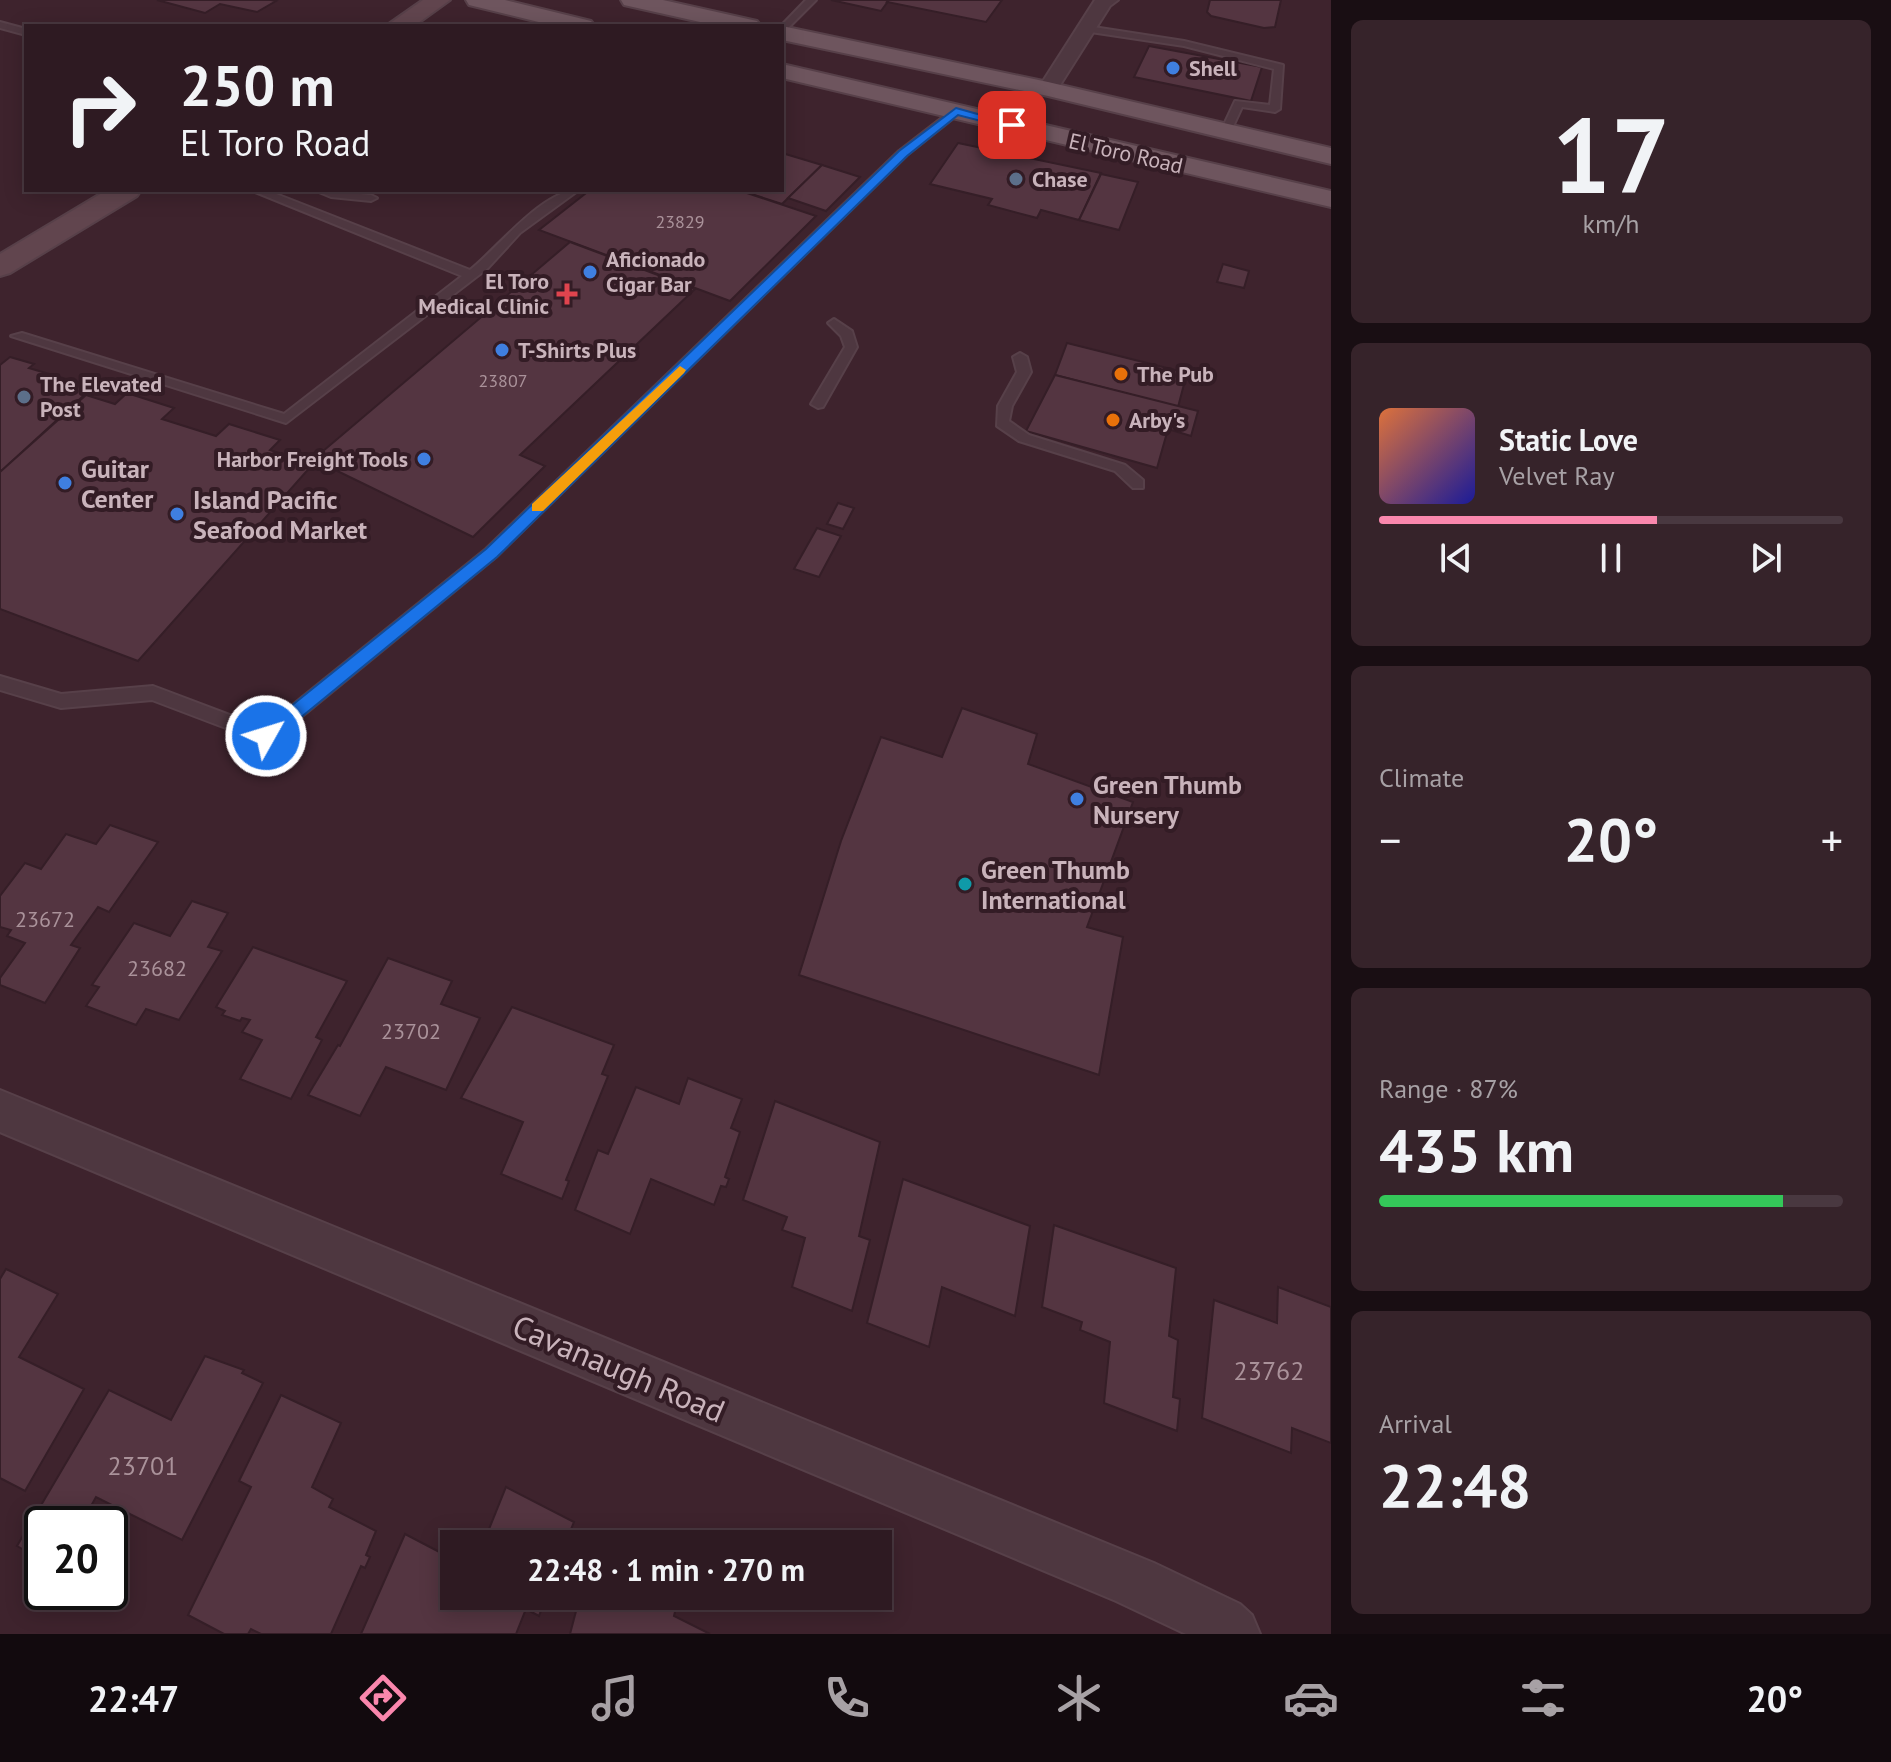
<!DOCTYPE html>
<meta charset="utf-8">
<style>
body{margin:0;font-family:"PT Sans",sans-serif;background:#36232a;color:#f1f3f6;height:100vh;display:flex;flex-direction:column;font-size:30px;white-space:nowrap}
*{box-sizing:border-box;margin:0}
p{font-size:26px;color:#a7a1a5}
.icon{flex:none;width:44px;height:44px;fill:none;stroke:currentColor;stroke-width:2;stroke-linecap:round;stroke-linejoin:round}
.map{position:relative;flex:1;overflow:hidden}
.sheet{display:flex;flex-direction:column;gap:20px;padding:20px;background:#190e13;width:560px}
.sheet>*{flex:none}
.top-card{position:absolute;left:24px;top:24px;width:760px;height:168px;border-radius:0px;box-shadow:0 4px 20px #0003,0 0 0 2px #493840;background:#2e1a22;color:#f1f3f6;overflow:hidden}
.speed{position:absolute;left:24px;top:1506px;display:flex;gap:16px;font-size:40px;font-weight:700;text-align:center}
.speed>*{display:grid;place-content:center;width:104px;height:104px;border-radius:50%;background:#2e1a22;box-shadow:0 4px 20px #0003,0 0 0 2px #493840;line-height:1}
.speed .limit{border:4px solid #111;border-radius:12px;background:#fff;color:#111}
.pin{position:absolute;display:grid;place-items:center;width:68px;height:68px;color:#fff;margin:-34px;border-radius:16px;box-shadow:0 4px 12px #0006}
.me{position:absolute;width:88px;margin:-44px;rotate:51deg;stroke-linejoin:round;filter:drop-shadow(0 0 6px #0008)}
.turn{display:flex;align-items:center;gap:28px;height:168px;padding:0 24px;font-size:36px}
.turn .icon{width:104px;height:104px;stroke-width:2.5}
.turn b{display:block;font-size:56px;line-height:68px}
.big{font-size:60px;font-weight:700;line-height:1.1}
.sheet .tile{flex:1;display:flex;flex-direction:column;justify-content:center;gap:12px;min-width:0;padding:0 28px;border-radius:12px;background:#36232a}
.sheet .dial{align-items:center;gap:0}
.dial b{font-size:104px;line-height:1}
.song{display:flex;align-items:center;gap:24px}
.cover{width:96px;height:96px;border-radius:12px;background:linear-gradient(135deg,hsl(20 70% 55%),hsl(240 70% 35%))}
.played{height:8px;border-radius:4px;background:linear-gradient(90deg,#fa87ad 60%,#493840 60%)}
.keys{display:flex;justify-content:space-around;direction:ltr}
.heat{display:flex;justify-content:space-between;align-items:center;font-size:44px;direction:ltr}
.charge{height:12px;border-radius:6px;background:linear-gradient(90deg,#34c759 87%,#493840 0)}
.trip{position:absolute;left:440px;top:1530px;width:452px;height:80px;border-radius:0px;background:#2e1a22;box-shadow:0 4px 20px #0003,0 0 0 2px #493840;font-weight:700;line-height:80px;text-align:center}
.menu{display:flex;height:128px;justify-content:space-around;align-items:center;background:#120a0e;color:#a7a1a5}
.menu .icon{width:56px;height:56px}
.menu .active{color:#fa87ad}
.menu b{font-size:36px;color:#f1f3f6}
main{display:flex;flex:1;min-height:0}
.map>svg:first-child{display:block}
.building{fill:#543541;stroke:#351e27;stroke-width:2}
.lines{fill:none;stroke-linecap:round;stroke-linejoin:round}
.lane-casing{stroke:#574049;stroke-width:4}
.street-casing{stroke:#574049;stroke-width:4}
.secondary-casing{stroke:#574049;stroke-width:4}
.primary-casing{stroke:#574049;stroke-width:4}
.lane{fill:#4e3740;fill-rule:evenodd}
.street{fill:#4e3740;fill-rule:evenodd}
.secondary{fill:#61454e;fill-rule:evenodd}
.primary{fill:#6e555e;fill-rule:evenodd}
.route{fill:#1a73e8;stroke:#114b97;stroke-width:2}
.slow{fill:#f59e0b}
.shop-dot{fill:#3f7fe0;stroke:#331c25;stroke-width:3}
.service-dot{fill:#5c6f8a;stroke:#331c25;stroke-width:3}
.health-dot{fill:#e0444e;stroke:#331c25;stroke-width:3}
.food-dot{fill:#e8710a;stroke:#331c25;stroke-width:3}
.culture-dot{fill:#0f9aa8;stroke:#331c25;stroke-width:3}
.labels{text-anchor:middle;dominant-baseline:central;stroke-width:8;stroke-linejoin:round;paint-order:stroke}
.far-number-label{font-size:18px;fill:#aa929a}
.far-poi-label{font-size:22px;font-weight:bold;fill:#c9b3bb;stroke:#331c25;text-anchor:start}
.far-street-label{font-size:22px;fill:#c9b3bb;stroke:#331c25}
.number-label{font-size:22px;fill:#aa929a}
.poi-label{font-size:26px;font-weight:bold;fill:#c9b3bb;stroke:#331c25;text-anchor:start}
.near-number-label{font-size:26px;fill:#aa929a}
.near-street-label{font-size:32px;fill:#c9b3bb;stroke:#331c25}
</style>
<main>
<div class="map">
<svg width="1331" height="1634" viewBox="0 0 1331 1634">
<rect width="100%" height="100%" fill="#3e232d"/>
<!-- building -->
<g class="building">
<path d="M157,0H271L276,1L257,12L220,4L205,13Z"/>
<path d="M831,0H889L881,11Z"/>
<path d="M889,0H1002L986,22L887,2Z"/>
<path d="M1210,0H1281L1275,27L1264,28L1211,16L1207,12Z"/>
<path d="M1149,46L1262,67L1251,101L1134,77Z"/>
<path d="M958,143L1101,173L1079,220L1041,210L1037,218L988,205L992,199L930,184Z"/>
<path d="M782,153L822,165L782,204L739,190H782Z"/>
<path d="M822,165L860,177L826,211L788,198Z"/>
<path d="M1101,174L1138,182L1119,230L1079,220Z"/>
<path d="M590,190H738L816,216L730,301L539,230Z"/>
<path d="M570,242L695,289L520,455L545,466L473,537L323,464L326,462L316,457Z"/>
<path d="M1223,264L1249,271L1244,288L1217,282Z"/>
<path d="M1067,343L1187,373L1178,407L1055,375Z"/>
<path d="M10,357L34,364L29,368L93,387L0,472V365Z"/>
<path d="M1055,375L1198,411L1191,436L1168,429L1157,468L1026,431Z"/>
<path d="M127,393L174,408L162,419L216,436L229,424L280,440L270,450L313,464L138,661L0,609V472L86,395L115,404Z"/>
<path d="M838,503L854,508L843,529L827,524Z"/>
<path d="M817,528L841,536L819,577L794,569Z"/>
<path d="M962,708L1037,734L1028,764L1133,802L1087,927L1123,937L1099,1075L799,975L841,841L881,737L942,757Z"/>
<path d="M110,825L158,842L109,912L98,907L71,945L80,948L45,1003L0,985V978L25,943L7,936L11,930L0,927V896L25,863L41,869L66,834L96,844Z"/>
<path d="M192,901L228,913L208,947L222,951L179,1020L146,1009L136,1025L86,1006L99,987L92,985L134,923L170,936Z"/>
<path d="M253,947L347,981L316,1037L322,1040L291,1099L240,1079L262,1040L242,1032L250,1020L242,1018L240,1021L222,1015L225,1011L216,1007Z"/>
<path d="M388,958L452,981L441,1004L480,1018L446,1090L386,1067L360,1116L308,1095L338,1045L340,1046Z"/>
<path d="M512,1007L614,1045L602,1074L608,1076L566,1180L569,1181L562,1199L501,1174L523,1122L461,1098Z"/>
<path d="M688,1078L742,1099L731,1128L740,1132L725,1177L729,1179L726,1187L721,1186L714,1205L651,1179L630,1234L575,1210L598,1150L608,1154L636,1087L679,1104Z"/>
<path d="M775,1101L880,1142L859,1236L870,1240L852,1311L792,1287L805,1238L782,1230L787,1217L743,1200Z"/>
<path d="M903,1179L1030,1226L1015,1316L942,1287L929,1347L867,1323Z"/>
<path d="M1054,1225L1176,1268L1169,1336L1178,1340L1173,1397L1180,1399L1177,1431L1104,1403L1110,1342L1080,1330L1082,1322L1042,1307Z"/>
<path d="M6,1269L58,1294L19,1357L84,1389L25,1491L0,1478V1279Z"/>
<path d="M1278,1287L1331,1307V1443L1292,1428L1291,1453L1202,1418L1214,1300L1277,1323Z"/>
<path d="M205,1356L244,1370L242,1373L263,1383L182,1540L96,1497L81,1524H42V1560L17,1546L109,1390L171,1420Z"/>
<path d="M281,1395L341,1423L312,1487L333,1499L329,1507L376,1531L366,1555L370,1557L365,1568L361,1566L331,1634H261L251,1629L248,1634H224L188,1615L251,1487L239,1481Z"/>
<path d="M506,1487L574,1522L565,1544H483Z"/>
<path d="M405,1534L449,1557L454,1545V1596H546L539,1616L526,1609L516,1634H361Z"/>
<path d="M580,1596H679L674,1616L710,1634H570Z"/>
</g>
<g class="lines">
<!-- lane casing -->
<g class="lane-casing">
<g id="lane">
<path d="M806,0H816L782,34L781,26Z"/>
<path d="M0,22L26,29V35L0,28Z"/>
<path d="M1087,26L1184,41L1283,65L1280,109L1275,112L1242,107L1230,133H1222L1221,131L1235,101L1270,105L1274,69L1184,46L1084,31L1082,29Z"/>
<path d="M952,110L961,112L907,155L496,557L272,741H260L152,700L61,708L0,690V676L61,694L153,686L264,728L486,549L899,151Z"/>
<path d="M250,190H266L470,270C498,248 542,190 579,190L520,233L488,268L286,423L11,336L22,333L284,414L462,276Z"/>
<path d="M314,190L371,195L377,198L371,201L331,197Z"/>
<path d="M834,319L852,331L857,347L823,407L818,408L811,404L845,347L841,336L828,323Z"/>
<path d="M1020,353L1027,357L1031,372L1012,406L1009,421L1029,435L1125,465L1143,480V488H1133L1115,471L1019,441L997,426L998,406L1017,372L1013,357Z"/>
</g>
</g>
<!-- street casing -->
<g class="street-casing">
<g id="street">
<path d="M1095,0H1118L1110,6L1055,93H1041L1038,89Z"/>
<path d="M0,1090L1154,1563L1240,1604L1252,1615L1260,1634H1186L1116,1601L0,1132Z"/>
</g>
</g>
<!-- secondary casing -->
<g class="secondary-casing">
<g id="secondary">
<path d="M423,0H450L414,26H386Z"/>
<path d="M107,190H141L137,196L10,273L0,276V254Z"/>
</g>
</g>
<!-- primary casing -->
<g class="primary-casing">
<g id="primary">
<path d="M466,0H505L591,21L595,26H555L469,5Z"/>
<path d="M621,0H663L757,21L761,26H718L624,5Z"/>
<path d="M782,26L1048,82L1331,148V164L1048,96L782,40Z"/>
<path d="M782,64L1331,191V207L782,78Z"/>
</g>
</g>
<!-- lane -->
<use href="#lane" class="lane"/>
<!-- street -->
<use href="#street" class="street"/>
<!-- secondary -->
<use href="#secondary" class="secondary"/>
<!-- primary -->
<use href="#primary" class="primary"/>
</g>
<!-- route -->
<path class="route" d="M956,108L1017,125L1012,129L958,115L907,156L497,557L272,741H260L258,736L260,731L486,549L899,151Z"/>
<!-- slow -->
<path class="slow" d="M680,366L686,370L684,373L543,511H532V504Z"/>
<!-- markers -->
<g class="shop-dot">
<circle cx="1173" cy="68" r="8"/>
<circle cx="590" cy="272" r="8"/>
<circle cx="502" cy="350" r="8"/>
<circle cx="424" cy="459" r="8"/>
<circle cx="65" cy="483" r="8"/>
<circle cx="177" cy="514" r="8"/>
<circle cx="1077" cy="799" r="8"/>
</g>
<g class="service-dot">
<circle cx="1016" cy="179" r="8"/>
<circle cx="24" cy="397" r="8"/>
</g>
<path class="health-dot" d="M563 282h8v8h8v8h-8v8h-8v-8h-8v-8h8z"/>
<g class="food-dot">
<circle cx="1121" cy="374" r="8"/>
<circle cx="1113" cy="420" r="8"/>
</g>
<circle class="culture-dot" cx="965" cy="884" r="8"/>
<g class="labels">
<!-- far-number labels -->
<g class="far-number-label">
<text x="680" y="221">23829</text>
<text x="503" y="380">23807</text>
</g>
<!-- far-poi labels -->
<g class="far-poi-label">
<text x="1189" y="68">Shell</text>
<text x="1032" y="179">Chase</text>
<text x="606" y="259">Aficionado<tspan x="606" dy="25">Cigar Bar</tspan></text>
<text x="549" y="281" text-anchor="end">El Toro<tspan x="549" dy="25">Medical Clinic</tspan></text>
<text x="518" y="350">T-Shirts Plus</text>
<text x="1137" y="374">The Pub</text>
<text x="40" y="384">The Elevated<tspan x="40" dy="25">Post</tspan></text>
<text x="1129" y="420">Arby's</text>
<text x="408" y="459" text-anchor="end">Harbor Freight Tools</text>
</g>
<!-- far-street labels -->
<g class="far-street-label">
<text transform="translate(1126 153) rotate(13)">El Toro Road</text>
</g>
<!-- number labels -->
<g class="number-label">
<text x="45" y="919">23672</text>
<text x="157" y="968">23682</text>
<text x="411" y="1031">23702</text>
</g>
<!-- poi labels -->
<g class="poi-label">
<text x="81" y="468">Guitar<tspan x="81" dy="30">Center</tspan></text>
<text x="193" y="499">Island Pacific<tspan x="193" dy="30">Seafood Market</tspan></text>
<text x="1093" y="784">Green Thumb<tspan x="1093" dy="30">Nursery</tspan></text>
<text x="981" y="869">Green Thumb<tspan x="981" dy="30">International</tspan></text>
</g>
<!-- near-number labels -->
<g class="near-number-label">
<text x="1269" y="1370">23762</text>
<text x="143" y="1465">23701</text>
</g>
<!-- near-street labels -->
<g class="near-street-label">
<text transform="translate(619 1368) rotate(23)">Cavanaugh Road</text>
</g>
</g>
</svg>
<div class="speed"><div class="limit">20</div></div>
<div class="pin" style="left:1012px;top:125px;background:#d93025"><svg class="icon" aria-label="arrive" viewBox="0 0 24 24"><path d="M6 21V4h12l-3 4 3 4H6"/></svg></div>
<svg class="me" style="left:266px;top:736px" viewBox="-20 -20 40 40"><circle r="17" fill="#1a73e8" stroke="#fff" stroke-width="3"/><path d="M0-11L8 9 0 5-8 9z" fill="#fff"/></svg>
<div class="trip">22:48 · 1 min · 270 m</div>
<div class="top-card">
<div class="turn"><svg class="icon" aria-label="right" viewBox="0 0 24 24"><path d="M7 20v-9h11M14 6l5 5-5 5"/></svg><div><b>250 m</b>El Toro Road</div></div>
</div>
</div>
<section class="sheet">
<div class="tile dial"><b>17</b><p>km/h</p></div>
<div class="tile">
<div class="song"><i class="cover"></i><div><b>Static Love</b><p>Velvet Ray</p></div></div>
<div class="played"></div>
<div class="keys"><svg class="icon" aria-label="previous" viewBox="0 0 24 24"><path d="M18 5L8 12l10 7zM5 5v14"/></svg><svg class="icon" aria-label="pause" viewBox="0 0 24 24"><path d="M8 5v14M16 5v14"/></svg><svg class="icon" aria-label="next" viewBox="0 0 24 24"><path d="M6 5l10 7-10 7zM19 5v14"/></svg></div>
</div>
<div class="tile"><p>Climate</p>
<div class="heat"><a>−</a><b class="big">20°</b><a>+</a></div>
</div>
<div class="tile"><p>Range · 87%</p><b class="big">435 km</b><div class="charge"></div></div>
<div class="tile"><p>Arrival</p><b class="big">22:48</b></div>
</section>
</main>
<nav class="menu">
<b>22:47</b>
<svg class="icon active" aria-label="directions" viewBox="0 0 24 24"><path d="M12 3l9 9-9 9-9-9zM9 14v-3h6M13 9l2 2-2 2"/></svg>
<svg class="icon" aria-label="music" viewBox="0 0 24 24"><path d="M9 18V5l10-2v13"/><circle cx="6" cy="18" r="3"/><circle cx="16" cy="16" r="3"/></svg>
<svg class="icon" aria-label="phone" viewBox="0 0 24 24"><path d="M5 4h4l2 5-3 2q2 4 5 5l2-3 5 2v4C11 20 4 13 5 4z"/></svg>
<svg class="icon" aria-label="climate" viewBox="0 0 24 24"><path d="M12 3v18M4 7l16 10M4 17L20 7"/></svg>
<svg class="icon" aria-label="car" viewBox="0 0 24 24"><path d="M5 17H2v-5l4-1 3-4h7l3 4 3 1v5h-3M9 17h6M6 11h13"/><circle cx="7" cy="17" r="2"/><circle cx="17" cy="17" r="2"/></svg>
<svg class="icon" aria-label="filters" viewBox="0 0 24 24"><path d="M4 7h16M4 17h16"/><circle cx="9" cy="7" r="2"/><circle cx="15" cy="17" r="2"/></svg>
<b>20°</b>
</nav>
